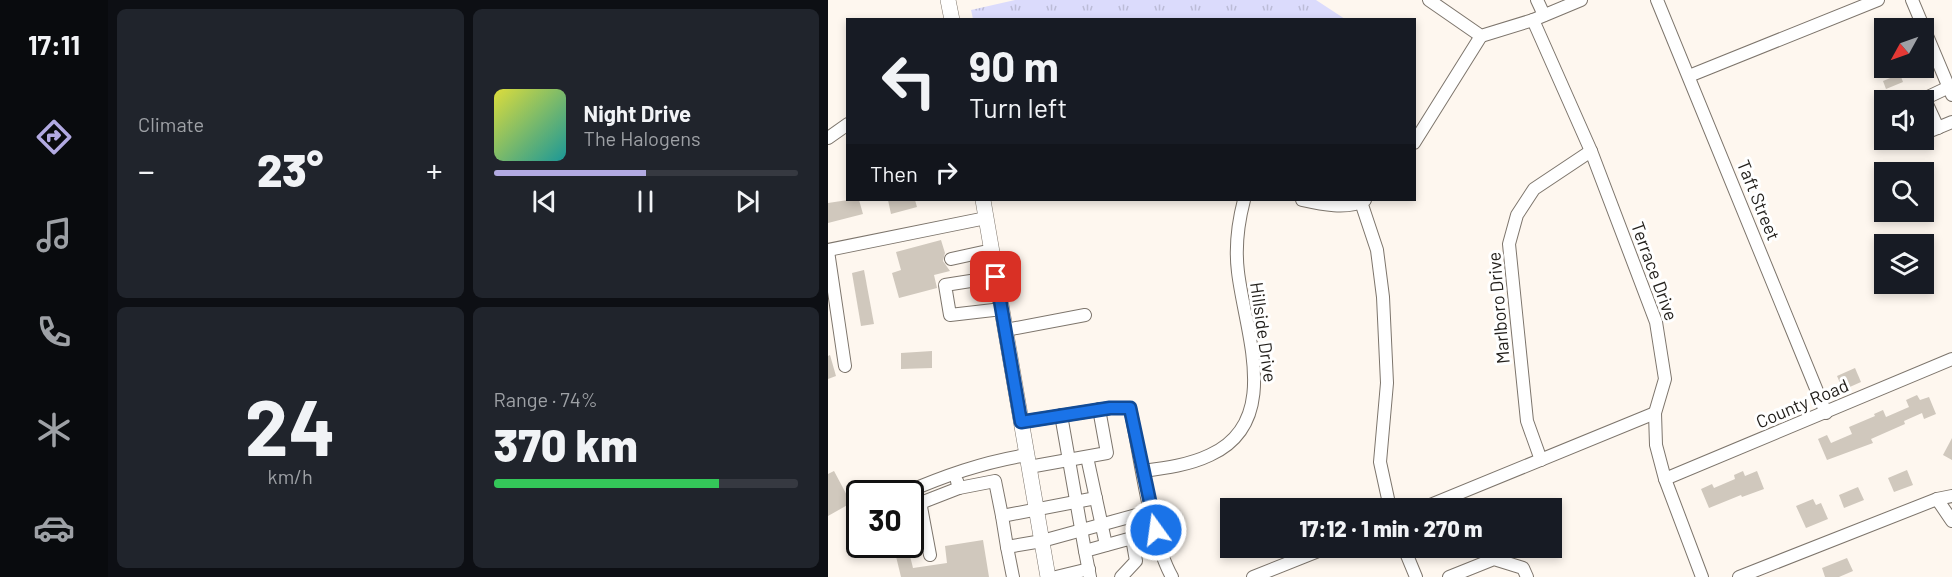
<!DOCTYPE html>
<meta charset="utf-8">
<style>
body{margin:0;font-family:Barlow,sans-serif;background:#20242c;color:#f1f3f6;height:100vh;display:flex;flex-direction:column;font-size:22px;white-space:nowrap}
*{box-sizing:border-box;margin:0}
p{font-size:20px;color:#9ea1a6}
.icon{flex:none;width:33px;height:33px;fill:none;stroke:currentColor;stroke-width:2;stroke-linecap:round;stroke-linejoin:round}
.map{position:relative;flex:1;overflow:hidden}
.panel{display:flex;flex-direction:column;gap:9px;padding:9px;background:#0d0f14;width:720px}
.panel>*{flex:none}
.banner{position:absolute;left:18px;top:18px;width:570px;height:183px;border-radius:0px;box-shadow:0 3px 9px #0003;background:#171b24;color:#f1f3f6;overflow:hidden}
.needle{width:39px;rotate:230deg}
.tools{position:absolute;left:1046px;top:18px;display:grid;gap:12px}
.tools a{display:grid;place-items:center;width:60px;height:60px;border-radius:0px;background:#171b24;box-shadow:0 3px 9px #0003;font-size:30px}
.speed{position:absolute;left:18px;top:480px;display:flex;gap:12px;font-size:30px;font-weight:700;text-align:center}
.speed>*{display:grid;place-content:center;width:78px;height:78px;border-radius:50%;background:#171b24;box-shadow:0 3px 9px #0003;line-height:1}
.speed .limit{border:3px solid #111;border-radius:9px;background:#fff;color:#111}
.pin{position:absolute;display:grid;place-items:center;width:51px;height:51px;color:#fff;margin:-26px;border-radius:12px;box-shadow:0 3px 9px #0006}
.me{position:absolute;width:66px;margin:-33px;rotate:346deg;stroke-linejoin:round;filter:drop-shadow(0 0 4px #0008)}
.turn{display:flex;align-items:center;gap:21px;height:126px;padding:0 24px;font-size:27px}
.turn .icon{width:78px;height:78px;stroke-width:2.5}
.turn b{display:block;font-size:42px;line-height:51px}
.then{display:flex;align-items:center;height:57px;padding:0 24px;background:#0003;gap:12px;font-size:22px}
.big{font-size:45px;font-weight:800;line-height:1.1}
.panel .widget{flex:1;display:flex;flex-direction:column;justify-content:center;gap:9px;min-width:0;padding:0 21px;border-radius:9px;background:#20242c}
.panel .dial{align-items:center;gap:0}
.dial b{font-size:78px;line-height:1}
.song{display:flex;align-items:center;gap:18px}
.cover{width:72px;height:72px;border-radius:9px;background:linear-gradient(135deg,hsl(60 70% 55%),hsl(180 70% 35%))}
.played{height:6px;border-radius:3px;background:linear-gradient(90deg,#b2aae2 50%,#363941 50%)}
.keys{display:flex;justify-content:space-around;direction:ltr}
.heat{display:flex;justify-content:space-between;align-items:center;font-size:33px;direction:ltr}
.charge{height:9px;border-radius:4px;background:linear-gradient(90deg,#34c759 74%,#363941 0)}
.panel .tiles{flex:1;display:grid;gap:9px;grid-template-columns:repeat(2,1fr)}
.trip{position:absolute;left:392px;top:498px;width:342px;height:60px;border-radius:0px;background:#171b24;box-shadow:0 3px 9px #0003;font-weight:800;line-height:60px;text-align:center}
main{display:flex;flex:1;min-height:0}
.tabs{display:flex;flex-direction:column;width:108px;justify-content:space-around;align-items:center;background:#090b0e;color:#9ea1a6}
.tabs .icon{width:42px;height:42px}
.tabs .on{color:#b2aae2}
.tabs b{font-size:27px;color:#f1f3f6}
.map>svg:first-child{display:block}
.grass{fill:url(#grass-tufts)}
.building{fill:#d0c8bd}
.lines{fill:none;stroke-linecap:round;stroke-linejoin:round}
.minor-casing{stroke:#7d756c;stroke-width:14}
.major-casing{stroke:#7d756c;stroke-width:16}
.minor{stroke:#fff;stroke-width:12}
.major{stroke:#fff;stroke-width:15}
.route-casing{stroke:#114b97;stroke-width:15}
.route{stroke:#1a73e8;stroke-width:10}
.labels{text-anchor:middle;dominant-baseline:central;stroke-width:6;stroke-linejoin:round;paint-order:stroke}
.street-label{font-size:18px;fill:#23201c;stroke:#fff}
</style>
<main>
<nav class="tabs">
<b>17:11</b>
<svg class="icon on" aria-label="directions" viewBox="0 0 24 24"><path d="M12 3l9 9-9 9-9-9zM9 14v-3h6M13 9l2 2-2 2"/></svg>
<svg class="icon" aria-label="music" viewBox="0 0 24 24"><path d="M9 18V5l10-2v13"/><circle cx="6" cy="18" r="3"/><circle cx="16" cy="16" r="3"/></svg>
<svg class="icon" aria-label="phone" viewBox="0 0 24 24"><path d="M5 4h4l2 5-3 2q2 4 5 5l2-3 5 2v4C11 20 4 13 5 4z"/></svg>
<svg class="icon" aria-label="climate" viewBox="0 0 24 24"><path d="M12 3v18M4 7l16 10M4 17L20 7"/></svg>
<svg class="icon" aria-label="car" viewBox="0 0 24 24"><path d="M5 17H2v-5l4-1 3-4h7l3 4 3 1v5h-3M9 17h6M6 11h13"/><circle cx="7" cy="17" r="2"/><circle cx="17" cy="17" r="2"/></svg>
</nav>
<section class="panel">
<div class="tiles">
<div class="widget"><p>Climate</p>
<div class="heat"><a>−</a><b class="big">23°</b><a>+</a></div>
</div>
<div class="widget">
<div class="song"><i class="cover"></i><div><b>Night Drive</b><p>The Halogens</p></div></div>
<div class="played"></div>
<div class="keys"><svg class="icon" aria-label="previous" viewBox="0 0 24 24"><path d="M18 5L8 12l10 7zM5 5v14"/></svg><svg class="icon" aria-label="pause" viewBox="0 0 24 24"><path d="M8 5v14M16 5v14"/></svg><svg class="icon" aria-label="next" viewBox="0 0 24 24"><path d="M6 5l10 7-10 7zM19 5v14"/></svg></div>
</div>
<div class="widget dial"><b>24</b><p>km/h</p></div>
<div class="widget"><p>Range · 74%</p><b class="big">370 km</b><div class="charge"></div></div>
</div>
</section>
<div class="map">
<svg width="1124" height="577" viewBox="0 0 1124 577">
<defs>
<pattern id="grass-tufts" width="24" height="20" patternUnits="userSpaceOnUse" patternTransform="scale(1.5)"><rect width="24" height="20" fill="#dbdbfc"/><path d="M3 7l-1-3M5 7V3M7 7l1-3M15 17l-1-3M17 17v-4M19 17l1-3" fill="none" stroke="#bcbcd7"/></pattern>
</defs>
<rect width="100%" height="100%" fill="#fef7ef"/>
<!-- grass -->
<path class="grass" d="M187,0H488L517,19H145L143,10Z"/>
<!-- building -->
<g class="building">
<path d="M1072,74L1075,82L1058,89L1055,81Z"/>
<path d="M20,200H31L35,214L0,223V203Z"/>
<path d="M60,200H87L89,207L63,214Z"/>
<path d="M113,240L117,253L115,261L122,271L106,275L109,288L71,298L64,273L73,270L68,252Z"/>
<path d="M36,270L46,324L33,326L24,273Z"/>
<path d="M104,351V368L73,369V353Z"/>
<path d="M2,355L8,376L0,379V356Z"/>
<path d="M1027,368L1033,382L1015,390L1009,376Z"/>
<path d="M1089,395L1092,400L1101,397L1108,414L1096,419L1094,413L1076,421L1077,424L1043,439L1045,443L999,460L990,439L999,435L1003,443L1024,434L1021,427L1047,416L1046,414L1055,410L1058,417L1081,407L1078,400Z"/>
<path d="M1124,438V460L1115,455Z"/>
<path d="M1079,470L1085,485L1066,492L1060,478Z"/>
<path d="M6,471L23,503L0,516V474Z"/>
<path d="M915,471L917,476L929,471L936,489L914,497L913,495L881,508L873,489L884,484L886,488L907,479L906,475Z"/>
<path d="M1030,487L1036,500L1016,508L1011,495Z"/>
<path d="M985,499L988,505L993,503L1000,519L978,528L968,506Z"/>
<path d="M155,540L161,577H73L65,544H79L85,568L119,563L117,546Z"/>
<path d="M1019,558L1025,571L1011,577H997L994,568Z"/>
</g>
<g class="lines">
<!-- minor casing -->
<g class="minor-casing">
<g id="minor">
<path d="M601,0L653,36L705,20L753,0"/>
<path d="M709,0L716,15"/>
<path d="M829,0L998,413"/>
<path d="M1084,0L1124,95"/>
<path d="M705,20L763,151L828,322L837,379L827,413L828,445L837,479L874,577"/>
<path d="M861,76L1050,0"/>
<path d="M1110,128L1098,102L1100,97L1121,87"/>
<path d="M1095,134L1124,122"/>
<path d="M0,138L20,124"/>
<path d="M586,143L653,36"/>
<path d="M474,200C492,204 520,210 537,200"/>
<path d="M533,202L549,250L555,297L559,383L552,462L562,508"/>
<path d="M0,250L158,218"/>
<path d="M0,251L17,366"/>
<path d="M123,259L164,250"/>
<path d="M168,277L117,285L122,315L174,309"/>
<path d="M178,330L257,315"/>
<path d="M233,415L257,551"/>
<path d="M193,422L282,408H302C312,454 322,538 344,577"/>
<path d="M259,457L278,545"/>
<path d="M713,460L699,421L681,244L689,215L706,189L763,151"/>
<path d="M201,467L279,453L271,409"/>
<path d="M315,471C338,468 361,465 382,455C455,422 417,332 410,272C407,248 410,223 416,200"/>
<path d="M837,479L1124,359"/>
<path d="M129,481L131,488L167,481L174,516"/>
<path d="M74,494C116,476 155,462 199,455"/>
<path d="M268,498L174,516L179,547L214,541L323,511"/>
<path d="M1109,499L1124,521"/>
<path d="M595,508L827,413"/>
<path d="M179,547L185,577"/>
<path d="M576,548L588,577"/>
<path d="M102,555L93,507L95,502L131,488"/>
<path d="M228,577L261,569"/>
<path d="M262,577L257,551L304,538L308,561L293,577"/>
<path d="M425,577L498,548"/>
<path d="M621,577L666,559L695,568L699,577"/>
<path d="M911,577L1109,499L1124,496"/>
</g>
</g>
<!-- major casing -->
<g class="major-casing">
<g id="major">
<path d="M120,0L124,20"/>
<path d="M155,200L220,577"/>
</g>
</g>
<!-- minor -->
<use href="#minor" class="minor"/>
<!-- major -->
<use href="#major" class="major"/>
</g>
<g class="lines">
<!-- route casing -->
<g class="route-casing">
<path id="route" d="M168,277L193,422L282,408H302L328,530"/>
</g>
<!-- route -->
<use href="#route" class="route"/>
</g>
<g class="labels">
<!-- street labels -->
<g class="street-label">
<text transform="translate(931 200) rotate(68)">Taft Street</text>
<text transform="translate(827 271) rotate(70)">Terrace Drive</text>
<text transform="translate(670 308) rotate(-95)">Marlboro Drive</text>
<text transform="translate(436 332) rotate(82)">Hillside Drive</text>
<text transform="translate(974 403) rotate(-23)">County Road</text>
</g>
</g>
</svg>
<div class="tools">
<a><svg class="needle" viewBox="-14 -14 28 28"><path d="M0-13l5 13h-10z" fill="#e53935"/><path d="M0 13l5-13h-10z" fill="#9ea1a6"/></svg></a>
<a><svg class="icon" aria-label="sound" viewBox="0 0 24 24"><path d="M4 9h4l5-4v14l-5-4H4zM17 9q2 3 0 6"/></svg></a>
<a><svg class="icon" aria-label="search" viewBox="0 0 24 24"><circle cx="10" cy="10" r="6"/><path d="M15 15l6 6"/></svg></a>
<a><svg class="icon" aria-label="layers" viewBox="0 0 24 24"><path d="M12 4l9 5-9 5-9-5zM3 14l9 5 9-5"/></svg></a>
</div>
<div class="speed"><div class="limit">30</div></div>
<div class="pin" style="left:168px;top:277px;background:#d93025"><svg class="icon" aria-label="arrive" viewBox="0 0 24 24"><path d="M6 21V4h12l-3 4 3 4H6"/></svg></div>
<svg class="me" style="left:328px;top:530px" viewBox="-20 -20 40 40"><circle r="17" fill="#1a73e8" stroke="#fff" stroke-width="3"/><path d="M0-11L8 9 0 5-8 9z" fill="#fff"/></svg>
<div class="trip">17:12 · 1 min · 270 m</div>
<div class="banner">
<div class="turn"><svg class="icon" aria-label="left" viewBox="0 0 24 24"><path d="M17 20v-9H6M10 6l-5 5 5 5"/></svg><div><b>90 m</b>Turn left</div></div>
<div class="then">Then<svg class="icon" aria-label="right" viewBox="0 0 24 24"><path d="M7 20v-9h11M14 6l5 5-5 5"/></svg></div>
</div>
</div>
</main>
